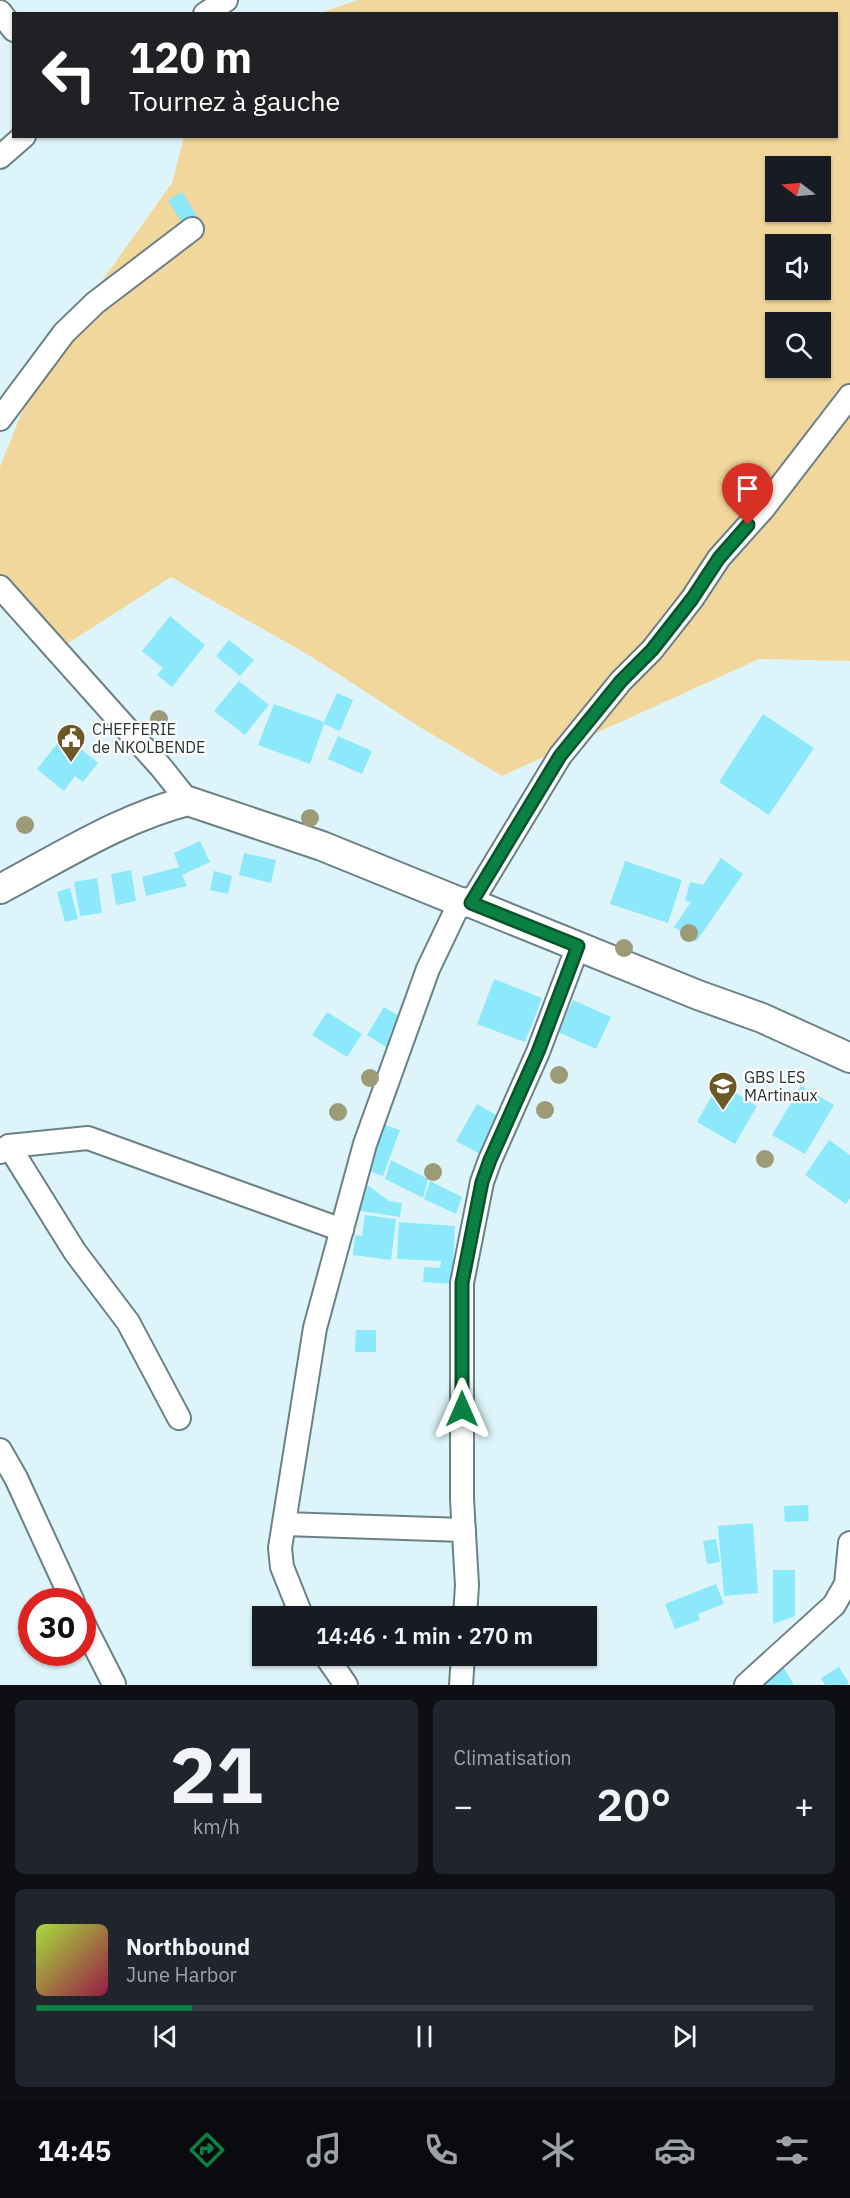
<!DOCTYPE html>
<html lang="fr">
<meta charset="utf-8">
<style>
body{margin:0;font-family:"IBM Plex Sans",sans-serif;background:#20242c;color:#f1f3f6;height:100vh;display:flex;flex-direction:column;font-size:22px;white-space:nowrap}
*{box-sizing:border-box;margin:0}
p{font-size:20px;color:#9ea1a6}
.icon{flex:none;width:33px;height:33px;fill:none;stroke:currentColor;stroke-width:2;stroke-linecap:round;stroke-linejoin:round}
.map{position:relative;height:1685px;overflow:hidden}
.sheet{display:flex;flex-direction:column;gap:15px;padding:15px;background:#0d0f14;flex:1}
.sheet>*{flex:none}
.hud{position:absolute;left:12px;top:12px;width:826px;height:126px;border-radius:0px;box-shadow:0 2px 4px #0004;background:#202124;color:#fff;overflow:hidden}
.needle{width:39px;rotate:286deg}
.tools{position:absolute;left:765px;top:156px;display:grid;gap:12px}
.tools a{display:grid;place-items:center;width:66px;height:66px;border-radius:0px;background:#171b24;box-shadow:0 2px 4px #0004;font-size:30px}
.speed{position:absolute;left:18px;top:1588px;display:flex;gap:12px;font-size:30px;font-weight:700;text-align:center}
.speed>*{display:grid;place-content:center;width:78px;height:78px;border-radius:50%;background:#171b24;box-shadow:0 2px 4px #0004;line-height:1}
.speed .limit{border:9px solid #d22;background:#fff;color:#111}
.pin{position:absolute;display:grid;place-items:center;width:51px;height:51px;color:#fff;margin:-62px -26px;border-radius:50% 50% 50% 0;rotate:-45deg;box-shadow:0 0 6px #0007}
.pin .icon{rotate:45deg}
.me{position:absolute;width:66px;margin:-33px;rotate:0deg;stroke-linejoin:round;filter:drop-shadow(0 0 4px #0008)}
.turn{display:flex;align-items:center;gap:21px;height:126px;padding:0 18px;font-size:27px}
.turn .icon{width:78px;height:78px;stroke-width:2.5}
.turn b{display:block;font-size:42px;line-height:51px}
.big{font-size:45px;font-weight:600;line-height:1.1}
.sheet .tile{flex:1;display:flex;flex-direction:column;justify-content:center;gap:9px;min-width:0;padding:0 21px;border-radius:9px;background:#20242c}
.sheet .dial{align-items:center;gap:0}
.dial b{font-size:78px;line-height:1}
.song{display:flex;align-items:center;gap:18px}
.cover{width:72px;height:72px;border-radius:9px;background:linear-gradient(135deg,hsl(80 70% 55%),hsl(340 70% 35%))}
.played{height:6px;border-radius:3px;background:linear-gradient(90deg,#0b8043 20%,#363941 20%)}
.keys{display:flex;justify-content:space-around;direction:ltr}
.heat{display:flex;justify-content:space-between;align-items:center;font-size:33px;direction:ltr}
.sheet .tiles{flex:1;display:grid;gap:15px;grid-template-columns:1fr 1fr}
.tile:last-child{grid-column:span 2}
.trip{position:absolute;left:252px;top:1606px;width:345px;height:60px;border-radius:0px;background:#171b24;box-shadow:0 2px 4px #0004;font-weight:600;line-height:60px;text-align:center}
.tabs{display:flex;height:96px;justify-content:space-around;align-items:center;background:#090b0e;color:#9ea1a6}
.tabs .icon{width:42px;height:42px}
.tabs .active{color:#0b8043}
.tabs b{font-size:27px;color:#f1f3f6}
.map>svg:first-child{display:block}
.green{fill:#f2d79c;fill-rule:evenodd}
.building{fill:#8ce8fb}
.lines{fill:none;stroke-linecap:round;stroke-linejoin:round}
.minor-casing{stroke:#6b8185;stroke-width:26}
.tertiary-casing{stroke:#6b8185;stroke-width:32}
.minor{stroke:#fff;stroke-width:22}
.tertiary{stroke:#fff;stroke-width:28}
.tree{fill:#9d9a77}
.route-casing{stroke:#07532c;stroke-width:15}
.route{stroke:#0b8043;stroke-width:10}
.labels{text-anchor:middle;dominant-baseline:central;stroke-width:4.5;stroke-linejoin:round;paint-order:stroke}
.poi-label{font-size:16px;fill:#2a3335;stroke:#fdfdfd;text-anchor:start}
</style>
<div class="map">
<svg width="850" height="1685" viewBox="0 0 850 1685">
<rect width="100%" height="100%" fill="#ddf5fa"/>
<!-- green -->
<path class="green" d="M357,0H850V661L759,659L502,776L418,726L312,657L171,577L45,658L0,597V467L22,412L71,324L172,183L184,137L837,136V14L321,13ZM776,166H820V212H776ZM776,244H820V290H776ZM776,322H820V368H776Z"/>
<!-- building -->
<g class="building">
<path d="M182,192L199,219L185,228L168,200Z"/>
<path d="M170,616L205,645L172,687L157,675L163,668L142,651Z"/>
<path d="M229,640L254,660L240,676L216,656Z"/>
<path d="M239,681L269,705L245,735L214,711Z"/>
<path d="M337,693L353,700L340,731L324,724L310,764L258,745L274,704L324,722Z"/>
<path d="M763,714L814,748L769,815L719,782Z"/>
<path d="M64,735L98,763L83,782L75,776L64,791L37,769Z"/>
<path d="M338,736L372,751L362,774L328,759Z"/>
<path d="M200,841L210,862L182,875L187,886L146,896L142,877L179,867L174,853Z"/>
<path d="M244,853L276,860L271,883L239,875Z"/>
<path d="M721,858L743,874L696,942L674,927L691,902L685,901L690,882L703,885Z"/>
<path d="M625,861L682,880L668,923L610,904Z"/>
<path d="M131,870L136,901L116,905L111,874Z"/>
<path d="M214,871L232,876L228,894L210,890Z"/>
<path d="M97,878L102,913L80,916L74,882Z"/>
<path d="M70,888L78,919L65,922L57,892Z"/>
<path d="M494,979L542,998L525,1042L477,1024Z"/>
<path d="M573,1000L611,1017L596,1049L558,1032Z"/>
<path d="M384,1007L406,1020L389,1049L367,1035Z"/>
<path d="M327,1012L362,1034L347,1057L312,1035Z"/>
<path d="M719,1083L757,1106L735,1144L697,1122Z"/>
<path d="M801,1086L834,1105L805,1154L772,1135Z"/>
<path d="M477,1104L501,1118L480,1154L456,1141Z"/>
<path d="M380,1123L400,1130L383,1176L363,1169Z"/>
<path d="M829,1140L850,1155V1198L846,1204L805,1175Z"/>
<path d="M391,1160L428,1179L423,1198L385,1179Z"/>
<path d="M362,1181L389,1201L402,1203L400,1217L354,1210Z"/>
<path d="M430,1181L462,1197L456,1214L424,1199Z"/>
<path d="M365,1215L396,1219L391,1260L353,1255L355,1235L362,1236Z"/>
<path d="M399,1222L455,1226L453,1269H446L454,1270L453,1284L423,1282L424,1267L440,1268L441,1261L397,1259Z"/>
<path d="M356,1330H376V1352H355Z"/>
<path d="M808,1505L809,1521L785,1522L784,1506Z"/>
<path d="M753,1523L758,1593L724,1596L718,1526Z"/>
<path d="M716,1539L720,1562L707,1564L703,1541Z"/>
<path d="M773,1570H795V1616L773,1624Z"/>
<path d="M716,1584L724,1604L698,1614L700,1620L675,1629L665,1604Z"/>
<path d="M782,1665L794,1685H749Z"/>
<path d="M839,1667L849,1683L846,1685H825L821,1678Z"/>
</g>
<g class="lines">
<!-- minor casing -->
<g class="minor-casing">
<g id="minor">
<path d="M0,12L14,30"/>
<path d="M205,14L226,0"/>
<path d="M0,157L24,136"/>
<path d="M0,419L64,333L95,303L192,229"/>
<path d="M0,587L160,766L188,801"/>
<path d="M471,903L560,756L621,681L652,650L692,599L719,558L763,509L850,396"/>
<path d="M9,1146L75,1252L128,1322L179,1418"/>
<path d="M0,1152L9,1146L88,1138L342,1230"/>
<path d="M0,1450L16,1478L73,1602"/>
<path d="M284,1524L464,1530"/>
<path d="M302,1617L282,1567L280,1548L315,1328L365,1144L428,969L460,902"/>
<path d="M465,1617L467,1585L462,1499V1283L482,1182L490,1160L538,1052L578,946"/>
<path d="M82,1621L114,1684"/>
<path d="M326,1656L346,1685"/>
<path d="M461,1685L463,1656"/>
<path d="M746,1685L834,1605L846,1584L850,1543"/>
</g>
</g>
<!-- tertiary casing -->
<g class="tertiary-casing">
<path id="tertiary" d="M0,889C61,857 121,818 188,801L322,846L460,902L471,903L698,995L762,1018L850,1058"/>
</g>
<!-- minor -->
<use href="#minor" class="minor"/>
<!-- tertiary -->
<use href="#tertiary" class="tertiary"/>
</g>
<!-- trees -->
<g class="tree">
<circle cx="159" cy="719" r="9"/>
<circle cx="310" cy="818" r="9"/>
<circle cx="25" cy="825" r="9"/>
<circle cx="689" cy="933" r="9"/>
<circle cx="624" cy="948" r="9"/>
<circle cx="559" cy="1075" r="9"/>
<circle cx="370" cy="1078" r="9"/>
<circle cx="545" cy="1110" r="9"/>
<circle cx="338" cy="1112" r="9"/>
<circle cx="765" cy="1159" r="9"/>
<circle cx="433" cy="1172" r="9"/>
</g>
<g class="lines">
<!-- route casing -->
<g class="route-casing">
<path id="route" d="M462,1409V1283L482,1182L490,1160L538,1052L578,946L471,903L560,756L621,681L652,650L692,599L719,558L748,525"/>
</g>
<!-- route -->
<use href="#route" class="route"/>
</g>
<!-- icons -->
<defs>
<g id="civic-pin" transform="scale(1.5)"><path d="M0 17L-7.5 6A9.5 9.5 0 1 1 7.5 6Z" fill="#6d5827" stroke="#fdfdfd"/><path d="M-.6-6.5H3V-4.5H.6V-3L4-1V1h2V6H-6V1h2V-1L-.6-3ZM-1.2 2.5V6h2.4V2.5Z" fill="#fff"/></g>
<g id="school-pin" transform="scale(1.5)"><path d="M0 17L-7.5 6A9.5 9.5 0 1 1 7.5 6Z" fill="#6d5827" stroke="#fdfdfd"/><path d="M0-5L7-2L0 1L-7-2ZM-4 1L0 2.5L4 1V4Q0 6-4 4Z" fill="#fff"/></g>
</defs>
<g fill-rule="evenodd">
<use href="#civic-pin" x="71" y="738"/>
<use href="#school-pin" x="723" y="1086"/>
</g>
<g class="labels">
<!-- poi labels -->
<g class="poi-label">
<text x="92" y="729">CHEFFERIE<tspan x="92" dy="18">de NKOLBENDE</tspan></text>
<text x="744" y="1077">GBS LES<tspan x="744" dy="18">MArtinaux</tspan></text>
</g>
</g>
</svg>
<div class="tools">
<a><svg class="needle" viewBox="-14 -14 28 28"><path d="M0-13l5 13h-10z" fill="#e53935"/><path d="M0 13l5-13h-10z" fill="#9ea1a6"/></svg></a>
<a><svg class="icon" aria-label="sound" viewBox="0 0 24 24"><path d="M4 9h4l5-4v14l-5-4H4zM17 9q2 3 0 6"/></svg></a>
<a><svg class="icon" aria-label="search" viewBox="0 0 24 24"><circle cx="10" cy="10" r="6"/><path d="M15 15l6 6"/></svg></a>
</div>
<div class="speed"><div class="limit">30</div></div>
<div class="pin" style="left:748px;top:525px;background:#d93025"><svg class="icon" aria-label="arrive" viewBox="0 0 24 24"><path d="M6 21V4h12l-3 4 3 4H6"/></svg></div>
<svg class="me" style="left:462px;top:1409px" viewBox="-20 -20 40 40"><path d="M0-17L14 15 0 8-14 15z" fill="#0b8043" stroke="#fff" stroke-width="4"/></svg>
<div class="trip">14:46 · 1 min · 270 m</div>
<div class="hud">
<div class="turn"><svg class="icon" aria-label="left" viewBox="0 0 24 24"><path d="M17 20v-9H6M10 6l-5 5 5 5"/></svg><div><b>120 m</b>Tournez à gauche</div></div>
</div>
</div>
<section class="sheet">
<div class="tiles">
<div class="tile dial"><b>21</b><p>km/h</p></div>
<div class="tile"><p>Climatisation</p>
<div class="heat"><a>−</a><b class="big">20°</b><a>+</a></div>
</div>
<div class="tile">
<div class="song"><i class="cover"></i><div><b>Northbound</b><p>June Harbor</p></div></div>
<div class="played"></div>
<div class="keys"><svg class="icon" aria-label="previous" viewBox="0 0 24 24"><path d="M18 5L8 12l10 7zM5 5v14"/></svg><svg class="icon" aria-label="pause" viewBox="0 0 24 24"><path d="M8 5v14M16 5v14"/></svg><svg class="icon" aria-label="next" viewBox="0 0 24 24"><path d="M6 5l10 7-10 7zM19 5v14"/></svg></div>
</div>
</div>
</section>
<nav class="tabs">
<b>14:45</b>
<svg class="icon active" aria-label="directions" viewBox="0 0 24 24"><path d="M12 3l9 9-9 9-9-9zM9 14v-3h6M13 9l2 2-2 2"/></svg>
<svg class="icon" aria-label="music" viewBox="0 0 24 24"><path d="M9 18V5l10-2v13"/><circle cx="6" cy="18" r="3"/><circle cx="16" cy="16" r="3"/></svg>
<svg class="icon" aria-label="phone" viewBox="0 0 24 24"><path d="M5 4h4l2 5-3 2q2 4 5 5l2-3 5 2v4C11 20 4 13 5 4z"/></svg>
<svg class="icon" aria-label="climate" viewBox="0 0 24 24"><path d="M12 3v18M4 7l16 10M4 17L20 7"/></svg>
<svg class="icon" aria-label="car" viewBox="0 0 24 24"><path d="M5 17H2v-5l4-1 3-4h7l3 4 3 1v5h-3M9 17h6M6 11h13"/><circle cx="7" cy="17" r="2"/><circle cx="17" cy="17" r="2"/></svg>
<svg class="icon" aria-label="filters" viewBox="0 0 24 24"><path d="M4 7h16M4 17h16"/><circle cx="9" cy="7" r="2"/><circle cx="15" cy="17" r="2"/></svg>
</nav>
